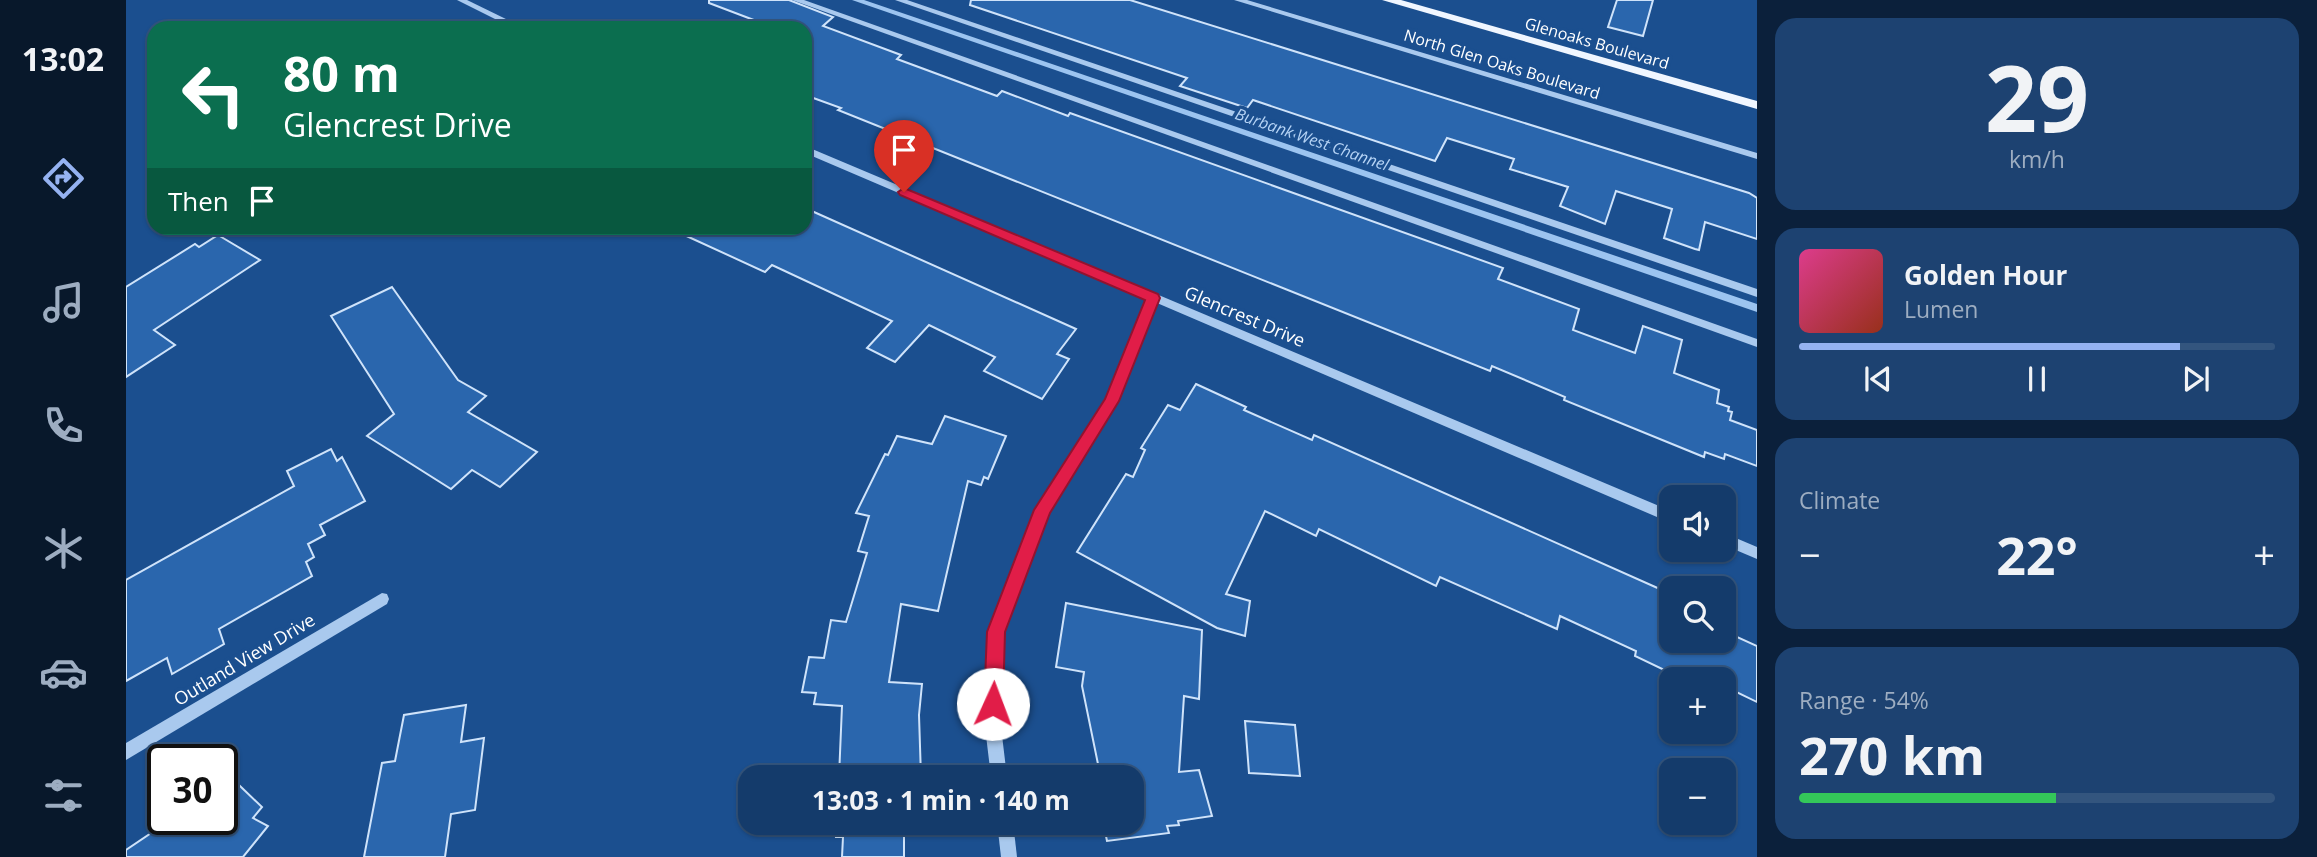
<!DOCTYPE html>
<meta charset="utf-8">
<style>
body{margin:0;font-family:"Open Sans",sans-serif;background:#1d4271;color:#f1f3f6;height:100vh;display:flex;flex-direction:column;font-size:26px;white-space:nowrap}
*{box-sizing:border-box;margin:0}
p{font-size:23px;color:#9dadc1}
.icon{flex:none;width:38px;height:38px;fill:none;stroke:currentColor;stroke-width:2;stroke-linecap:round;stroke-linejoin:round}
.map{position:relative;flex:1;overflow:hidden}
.drawer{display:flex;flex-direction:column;gap:18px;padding:18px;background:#0b203b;width:560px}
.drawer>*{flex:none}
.hud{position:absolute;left:21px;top:21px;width:665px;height:214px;border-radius:21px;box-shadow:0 2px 5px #0004,0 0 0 2px #33557e;background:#0b6e4f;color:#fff;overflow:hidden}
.fabs{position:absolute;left:1533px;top:485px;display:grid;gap:14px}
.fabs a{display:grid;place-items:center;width:77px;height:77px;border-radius:14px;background:#143b6b;box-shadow:0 2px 5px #0004,0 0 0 2px #33557e;font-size:35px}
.speed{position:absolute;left:21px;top:744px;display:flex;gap:14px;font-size:35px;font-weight:700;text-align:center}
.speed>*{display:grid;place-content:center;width:91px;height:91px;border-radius:50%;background:#143b6b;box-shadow:0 2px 5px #0004,0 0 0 2px #33557e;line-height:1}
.speed .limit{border:4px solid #111;border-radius:10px;background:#fff;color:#111}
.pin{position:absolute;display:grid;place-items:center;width:60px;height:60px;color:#fff;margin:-72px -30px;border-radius:50% 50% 50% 0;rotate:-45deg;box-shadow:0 0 7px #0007}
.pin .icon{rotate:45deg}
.me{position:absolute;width:77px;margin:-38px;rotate:2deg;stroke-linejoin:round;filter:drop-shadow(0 0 5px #0008)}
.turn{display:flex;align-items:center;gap:24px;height:147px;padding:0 21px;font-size:32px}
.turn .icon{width:91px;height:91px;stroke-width:2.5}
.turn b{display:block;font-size:49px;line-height:60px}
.then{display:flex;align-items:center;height:66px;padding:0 21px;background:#0003;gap:14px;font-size:26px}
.big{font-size:52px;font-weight:700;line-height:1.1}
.drawer .widget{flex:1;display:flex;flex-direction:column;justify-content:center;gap:10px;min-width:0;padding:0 24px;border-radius:21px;background:#1d4271}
.drawer .dial{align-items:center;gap:0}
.dial b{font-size:91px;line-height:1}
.song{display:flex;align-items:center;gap:21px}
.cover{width:84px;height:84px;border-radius:10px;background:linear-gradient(135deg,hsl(330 70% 55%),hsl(10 70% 35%))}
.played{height:7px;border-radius:4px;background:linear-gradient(90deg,#95b2f1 80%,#33557e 80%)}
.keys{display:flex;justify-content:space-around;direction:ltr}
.heat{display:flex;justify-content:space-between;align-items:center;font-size:38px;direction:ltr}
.charge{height:10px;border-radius:5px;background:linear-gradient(90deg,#34c759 54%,#33557e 0)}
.trip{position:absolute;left:612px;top:765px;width:406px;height:70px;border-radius:21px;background:#143b6b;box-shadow:0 2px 5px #0004,0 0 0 2px #33557e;font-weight:700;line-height:70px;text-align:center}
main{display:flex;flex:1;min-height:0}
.dock{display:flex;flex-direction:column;width:126px;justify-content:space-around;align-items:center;background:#08182b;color:#9dadc1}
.dock .icon{width:49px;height:49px}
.dock .selected{color:#95b2f1}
.dock b{font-size:32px;color:#f1f3f6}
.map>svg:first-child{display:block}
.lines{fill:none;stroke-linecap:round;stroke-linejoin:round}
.stream{fill:#9cc4f0;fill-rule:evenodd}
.building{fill:#2a66ad;stroke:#cfe3fa;stroke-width:2}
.minor{fill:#a9c9ee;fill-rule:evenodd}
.major{fill:#f0f6ff;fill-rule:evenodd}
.route{fill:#e11d48;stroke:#92132f;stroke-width:2}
.labels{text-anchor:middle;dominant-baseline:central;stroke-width:7;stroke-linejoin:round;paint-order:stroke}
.far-street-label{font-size:16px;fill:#fff;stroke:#1b4f8f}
.far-water-label{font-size:16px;font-style:italic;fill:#b5d3f5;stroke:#1b4f8f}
.street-label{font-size:18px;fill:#fff;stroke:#1b4f8f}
</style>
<main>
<nav class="dock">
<b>13:02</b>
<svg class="icon selected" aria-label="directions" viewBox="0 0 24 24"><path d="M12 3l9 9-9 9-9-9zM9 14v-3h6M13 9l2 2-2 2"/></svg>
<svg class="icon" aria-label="music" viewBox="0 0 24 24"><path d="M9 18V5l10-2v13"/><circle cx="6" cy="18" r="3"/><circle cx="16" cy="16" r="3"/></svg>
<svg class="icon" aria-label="phone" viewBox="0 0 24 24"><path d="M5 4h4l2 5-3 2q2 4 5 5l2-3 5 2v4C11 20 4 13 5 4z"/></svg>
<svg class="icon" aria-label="climate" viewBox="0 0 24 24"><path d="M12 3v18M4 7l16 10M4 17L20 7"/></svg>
<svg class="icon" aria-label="car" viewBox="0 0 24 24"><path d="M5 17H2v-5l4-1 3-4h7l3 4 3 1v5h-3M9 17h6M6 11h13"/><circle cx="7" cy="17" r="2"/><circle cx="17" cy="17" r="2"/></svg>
<svg class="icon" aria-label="filters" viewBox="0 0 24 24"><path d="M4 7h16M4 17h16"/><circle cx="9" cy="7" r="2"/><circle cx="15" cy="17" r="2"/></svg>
</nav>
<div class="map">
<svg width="1631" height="857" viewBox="0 0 1631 857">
<rect width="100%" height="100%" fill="#1b4f8f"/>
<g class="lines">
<!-- stream -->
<path class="stream" d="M726,0H738L1631,304V312Z"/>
</g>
<!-- building -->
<g class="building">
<path d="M583,0H663L707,17L697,26L775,55L771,59L871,96L876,91L942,116L944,113L1377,268L1372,279L1453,309L1447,330L1509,353L1517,326L1556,340L1548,373L1593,390L1591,403L1603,407L1602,411L1606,412L1604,420L1631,430V466L1599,454L1598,459L1579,452L1578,457L1438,400L1439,397L1366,366L1364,371L712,110L715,108L679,95V28H649L583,3Z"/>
<path d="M845,0H1004L1623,193L1631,198V239L1579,222L1573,250L1569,249L1538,238L1546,209L1490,191L1479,224L1434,206L1442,187L1384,169L1388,159L1321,138L1309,161L1127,100L1121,108L1054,86L1061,78L844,5Z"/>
<path d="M1491,0H1527L1517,36L1482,27Z"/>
<path d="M679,208L950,329L931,354L943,359L916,399L858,371L869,357L803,325L769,362L741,348L766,321L646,265L639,272L543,228H679Z"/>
<path d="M92,235L134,260L28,330L49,345L0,377V287L69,244L73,247Z"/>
<path d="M266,287L332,380L360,396L342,412L411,452L374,487L346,470L325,489L241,436L268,414L205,316Z"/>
<path d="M1070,384L1120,407L1118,410L1186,440L1188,435L1545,594V640H1598V631L1631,646V702L1598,686V679H1557L1509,656L1510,651L1434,616L1431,629L1314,577L1310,586L1193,529L1190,536L1139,511L1100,594L1124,601L1119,636L1091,628L951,552L1000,474L1007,477L1019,450L1015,448L1042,405L1054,410Z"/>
<path d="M819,416L880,436L862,479L858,477L855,485L842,481L812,611L775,604L763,682L796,684L793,715L795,777H713L716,706L688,704L690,693L676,692L683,657L698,658L705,620L720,622L741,553L732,551L743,516L730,513L759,454L762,455L771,436L806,444Z"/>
<path d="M205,449L211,461L216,457L239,501L194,525L199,535L182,544L188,557L180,562L186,576L93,629L98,644L46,674L41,658L0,681V580L168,486L161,471Z"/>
<path d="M940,603L1076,630L1073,699L1058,696L1053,772L1073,770L1086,816L1052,821L1053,825L1041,826L1043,833L981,841L977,822H1006V777H967L965,765L972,764L956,686L958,672L930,667Z"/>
<path d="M340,705L335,742L358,738L349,810L325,814L319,857H238L256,763L269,761L278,715Z"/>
<path d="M1119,721L1169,725L1174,776L1123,773Z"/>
<path d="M114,786L136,807L127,818L142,826L117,857H0V850L46,819H96V802L99,803Z"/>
<path d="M711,822H778V857H716L717,837H710Z"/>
</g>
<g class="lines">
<!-- minor -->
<g class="minor">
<path d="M331,0H341L398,28H387Z"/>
<path d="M666,0H678L1631,339V347Z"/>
<path d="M769,0H781L1631,289V297Z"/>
<path d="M1108,0H1121L1631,153V159Z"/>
<path d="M679,146L1545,511V523L1031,303L991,401L922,512L877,632L875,727L881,777H865L859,727L863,632L909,510L980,399L1021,299L679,153Z"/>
<path d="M1598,533L1631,547V559L1598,545Z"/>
<path d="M256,593L261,594L263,599L261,604L0,760V743Z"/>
<path d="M871,822H887L891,857H875Z"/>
</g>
<!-- major -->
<path class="major" d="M1256,0H1275L1631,101V109Z"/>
</g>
<!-- route -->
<path class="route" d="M778,188L1032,294L1034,298L993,401L924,513L879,632L877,704L874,710L867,713L861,710L858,704L861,632L908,510L979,399L1019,300L774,195L772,192Z"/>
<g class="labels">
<!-- far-street labels -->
<g class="far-street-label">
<text transform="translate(1471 43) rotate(16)">Glenoaks Boulevard</text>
<text transform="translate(1376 64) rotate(17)">North Glen Oaks Boulevard</text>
</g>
<!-- far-water labels -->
<g class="far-water-label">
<text transform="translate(1186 139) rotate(19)">Burbank West Channel</text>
</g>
<!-- street labels -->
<g class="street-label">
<text transform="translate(1119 316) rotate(23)">Glencrest Drive</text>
<text transform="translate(118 659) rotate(-31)">Outland View Drive</text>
</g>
</g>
</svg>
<div class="fabs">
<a><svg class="icon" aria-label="sound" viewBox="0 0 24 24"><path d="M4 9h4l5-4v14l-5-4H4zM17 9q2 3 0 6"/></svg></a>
<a><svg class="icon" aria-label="search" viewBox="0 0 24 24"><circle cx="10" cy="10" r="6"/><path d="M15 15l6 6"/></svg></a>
<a>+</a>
<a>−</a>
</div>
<div class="speed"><div class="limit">30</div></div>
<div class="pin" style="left:778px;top:192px;background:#d93025"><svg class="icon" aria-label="arrive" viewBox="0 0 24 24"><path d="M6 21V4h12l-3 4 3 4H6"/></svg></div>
<svg class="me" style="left:867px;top:704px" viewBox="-20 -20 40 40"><circle r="19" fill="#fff"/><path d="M0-13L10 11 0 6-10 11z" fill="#e11d48"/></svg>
<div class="trip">13:03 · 1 min · 140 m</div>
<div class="hud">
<div class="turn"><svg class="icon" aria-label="left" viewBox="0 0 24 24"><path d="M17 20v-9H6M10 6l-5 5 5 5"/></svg><div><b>80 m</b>Glencrest Drive</div></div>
<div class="then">Then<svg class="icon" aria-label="arrive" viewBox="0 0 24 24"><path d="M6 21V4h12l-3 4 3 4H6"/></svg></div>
</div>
</div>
<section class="drawer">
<div class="widget dial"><b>29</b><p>km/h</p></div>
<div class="widget">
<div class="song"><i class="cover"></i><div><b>Golden Hour</b><p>Lumen</p></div></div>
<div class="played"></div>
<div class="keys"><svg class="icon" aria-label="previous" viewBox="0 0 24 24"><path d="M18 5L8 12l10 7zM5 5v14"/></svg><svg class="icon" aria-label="pause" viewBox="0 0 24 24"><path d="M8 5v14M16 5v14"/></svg><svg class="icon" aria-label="next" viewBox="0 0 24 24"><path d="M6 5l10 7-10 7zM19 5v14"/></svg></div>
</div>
<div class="widget"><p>Climate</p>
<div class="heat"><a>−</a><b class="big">22°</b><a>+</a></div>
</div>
<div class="widget"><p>Range · 54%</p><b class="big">270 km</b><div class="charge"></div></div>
</section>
</main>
